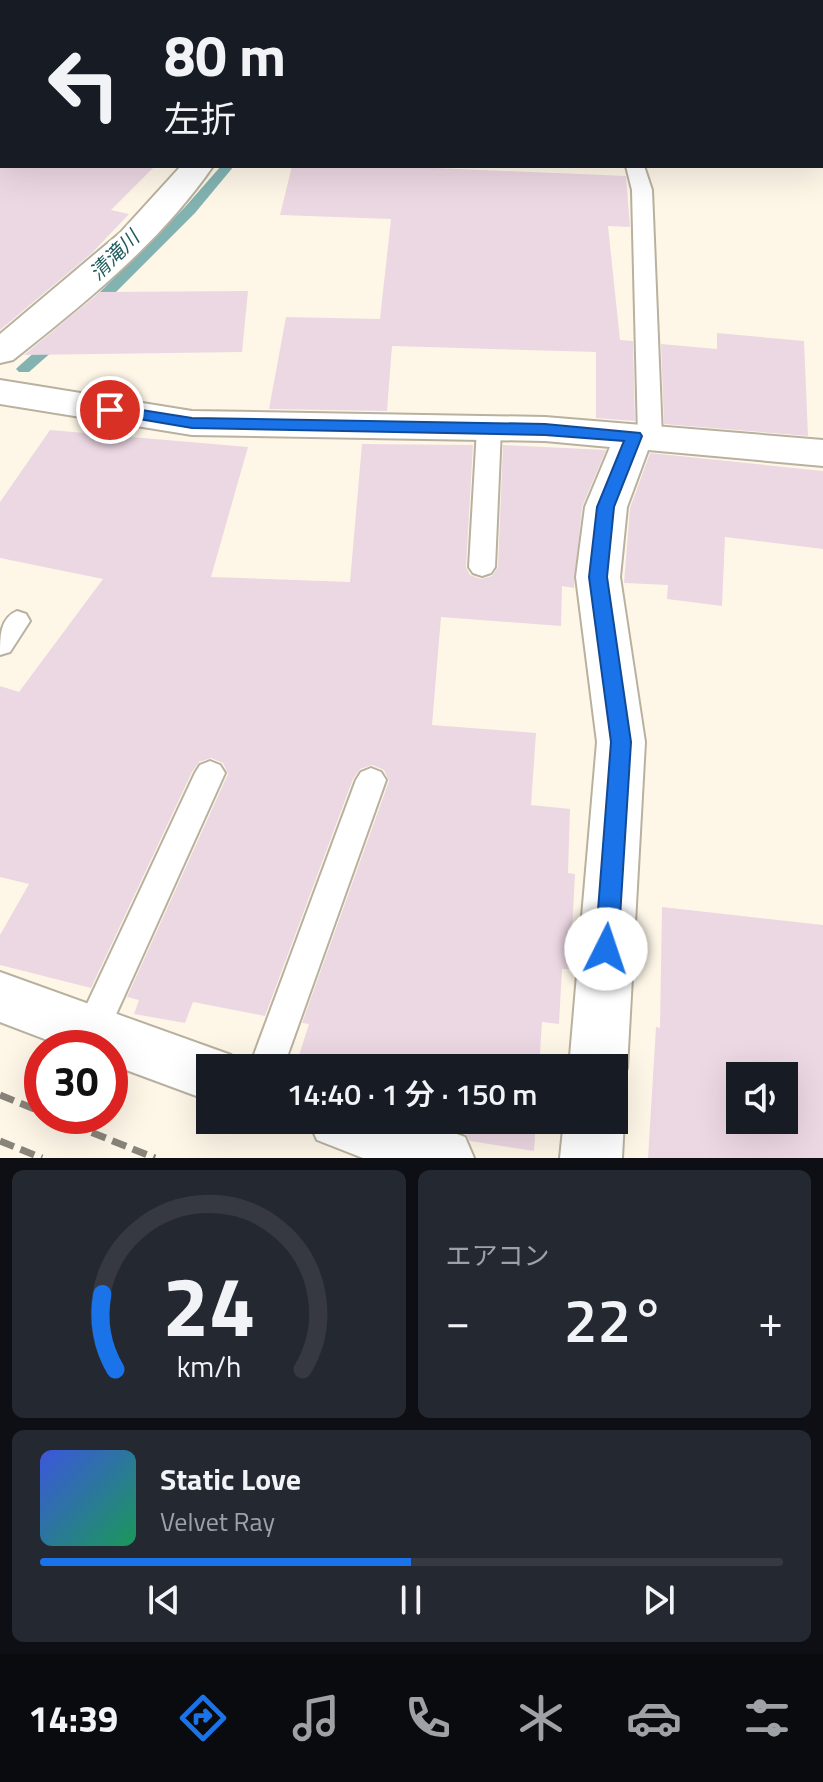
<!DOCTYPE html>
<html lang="ja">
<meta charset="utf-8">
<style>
body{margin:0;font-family:"Titillium Web","Noto Sans JP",sans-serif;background:#242831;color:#f1f3f6;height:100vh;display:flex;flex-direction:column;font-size:30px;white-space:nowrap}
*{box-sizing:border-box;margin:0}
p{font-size:26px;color:#9ea1a6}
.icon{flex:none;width:44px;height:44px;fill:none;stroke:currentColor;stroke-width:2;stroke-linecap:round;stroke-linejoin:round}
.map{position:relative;height:1158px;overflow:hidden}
.drawer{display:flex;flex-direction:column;gap:12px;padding:12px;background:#0d0f14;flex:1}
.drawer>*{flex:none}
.top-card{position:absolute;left:0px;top:0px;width:824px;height:168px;box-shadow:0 8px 32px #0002;background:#171b24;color:#f1f3f6;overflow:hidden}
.buttons{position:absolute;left:726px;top:1062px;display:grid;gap:16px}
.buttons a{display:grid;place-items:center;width:72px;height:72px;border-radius:0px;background:#171b24;box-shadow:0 8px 32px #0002;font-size:40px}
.speed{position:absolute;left:24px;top:1030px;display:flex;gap:16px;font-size:40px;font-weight:700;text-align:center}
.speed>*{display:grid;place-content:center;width:104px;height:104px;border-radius:50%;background:#171b24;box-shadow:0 8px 32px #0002;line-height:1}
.speed .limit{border:12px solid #d22;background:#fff;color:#111}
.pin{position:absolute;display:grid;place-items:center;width:68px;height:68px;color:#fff;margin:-34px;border:4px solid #fff;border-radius:50%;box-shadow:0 2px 8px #0007}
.me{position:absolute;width:88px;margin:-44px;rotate:4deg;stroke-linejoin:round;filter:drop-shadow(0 0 6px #0008)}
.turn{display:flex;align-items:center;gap:28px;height:168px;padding:0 32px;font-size:36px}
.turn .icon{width:104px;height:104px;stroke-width:2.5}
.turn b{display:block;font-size:56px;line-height:68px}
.big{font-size:60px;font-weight:600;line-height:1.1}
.drawer .card{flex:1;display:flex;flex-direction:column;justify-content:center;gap:12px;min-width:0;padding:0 28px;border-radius:12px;background:#242831}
.drawer .dial{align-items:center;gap:0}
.dial svg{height:208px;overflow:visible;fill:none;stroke:#363941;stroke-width:7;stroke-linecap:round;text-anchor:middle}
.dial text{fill:#f1f3f6;stroke:none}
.song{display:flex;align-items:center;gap:24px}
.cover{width:96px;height:96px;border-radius:12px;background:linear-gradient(135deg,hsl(230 70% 55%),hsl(150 70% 35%))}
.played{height:8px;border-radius:4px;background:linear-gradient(90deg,#1a73e8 50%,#363941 50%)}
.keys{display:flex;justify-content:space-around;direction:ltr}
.heat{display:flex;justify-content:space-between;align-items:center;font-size:44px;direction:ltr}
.drawer .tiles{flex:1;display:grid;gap:12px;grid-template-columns:1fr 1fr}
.card:last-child{grid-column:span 2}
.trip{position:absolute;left:196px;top:1054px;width:432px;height:80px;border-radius:0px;background:#171b24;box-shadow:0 8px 32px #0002;font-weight:600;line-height:80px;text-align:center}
.tab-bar{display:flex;height:128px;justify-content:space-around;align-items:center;background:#090b0e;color:#9ea1a6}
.tab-bar .icon{width:56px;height:56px}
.tab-bar .on{color:#1a73e8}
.tab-bar b{font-size:36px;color:#f1f3f6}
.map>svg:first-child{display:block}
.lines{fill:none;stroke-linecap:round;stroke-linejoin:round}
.stream{fill:#82b3b1;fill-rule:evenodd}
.building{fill:#ecd8e3;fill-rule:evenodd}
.lane-casing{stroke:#b9b19f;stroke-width:4}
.street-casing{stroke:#b9b19f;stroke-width:4}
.secondary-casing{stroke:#b9b19f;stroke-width:4}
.lane{fill:#fff;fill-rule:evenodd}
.street{fill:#fff;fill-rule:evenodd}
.secondary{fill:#fff;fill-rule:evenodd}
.rail{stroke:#89847a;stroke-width:7;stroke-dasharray:15 7;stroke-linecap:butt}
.route{fill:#1a73e8;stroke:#114b97;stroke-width:2}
.labels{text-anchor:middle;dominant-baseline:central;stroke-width:7;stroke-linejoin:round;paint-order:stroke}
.far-water-label{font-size:20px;font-style:italic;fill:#205c5d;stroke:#fff}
</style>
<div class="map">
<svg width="823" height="1158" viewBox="0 0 823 1158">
<rect width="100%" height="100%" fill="#fef7e8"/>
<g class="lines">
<!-- stream -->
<g class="stream">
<path d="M221,166H234L195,213L97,311H87V305L185,207Z"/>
<path d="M58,334L63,336V342L29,372H19L16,369L19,366L53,336Z"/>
</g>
</g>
<!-- building -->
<g class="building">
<path d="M0,166H155L111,210L129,214L92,253L0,330Z"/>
<path d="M292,166H388L626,176L630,227L608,226L620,340L633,341L635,421L596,418V352L392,346L387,411L269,409L286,317L380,319L391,219L280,215Z"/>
<path d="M248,291L242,352L24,355L100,292Z"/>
<path d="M717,333L804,341L808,436L664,424L661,344L717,349Z"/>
<path d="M50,430L248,447L211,577L350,582L362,444L473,445L466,567L470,575L481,579L492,576L498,567L503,445L606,450L582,507L574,588L562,586L561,626L441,617L432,725L536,733L531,805L570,809L568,873L575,874L570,969H562L559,1024L542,1022L539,1068H295L309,1024L302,1023L389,781L384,770L372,765L360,769L353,779L265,1016L193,1002L185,1023L134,1014L139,1000L127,997L228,774L223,763L211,758L199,762L192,772L91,988L0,965V935L29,884L0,877V686L19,692L103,579L0,558V502Z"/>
<path d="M650,453L823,471V549L725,537L722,606L667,599L668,585L624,583L630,508Z"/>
<path d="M662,907L823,925V1158H648L656,1027L660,1028ZM740,1076H784V1120H740Z"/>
<path d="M428,1120H536L534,1151L470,1141L466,1134Z"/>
</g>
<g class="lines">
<!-- lane casing -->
<g class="lane-casing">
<g id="lane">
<path d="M519,0H535L518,2Z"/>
<path d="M626,166H644L652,190L662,437L658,442H642L638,437L632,190Z"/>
<path d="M489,422L497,424L501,429L495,567L491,573L482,576L473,573L469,567L477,429L481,424Z"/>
<path d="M17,611L26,614L30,621L10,652L0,655C0,636 0,618 17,611Z"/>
<path d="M210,761L220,765L225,773L104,1041L92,1045L80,1041L75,1030L80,1019L195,773L200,765Z"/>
<path d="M371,768L381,772L386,780L283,1068H249L356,780L361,772Z"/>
</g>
</g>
<!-- street casing -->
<g class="street-casing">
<g id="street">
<path d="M2,49V68L0,69V50Z"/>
<path d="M181,166H213C160,243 86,302 13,360L0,363V334L120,233Z"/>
<path d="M0,380L192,411L545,417L823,440V466L648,450L627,507L620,577L645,742L627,1068L619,1087L614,1089V1068H569L597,742L576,577L585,507L610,447L545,441L192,435L0,404Z"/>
<path d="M0,972L231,1055L237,1068H210V1101L110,1064V1048H68L0,1022Z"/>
<path d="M614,1099L624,1120L622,1158H560L564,1120H614Z"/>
<path d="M308,1120H419L465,1137L474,1158H363L317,1140Z"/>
</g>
</g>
<!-- secondary casing -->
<g class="secondary-casing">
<g id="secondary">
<rect x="0" y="24" width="2" height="16"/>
<rect x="822" y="100" width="1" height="18"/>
</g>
</g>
<!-- lane -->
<use href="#lane" class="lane"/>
<!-- street -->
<use href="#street" class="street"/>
<!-- secondary -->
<use href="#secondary" class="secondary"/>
<!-- rail -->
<g class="rail">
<path d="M0,1095L42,1112"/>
<path d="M51,1116L155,1158"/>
<path d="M0,1141L42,1158"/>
</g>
</g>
<!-- route -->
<path class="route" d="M110,405L192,418L545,424L640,433L642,436L614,507L607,577L631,742L618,949L614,956L606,959L598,956L595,949L611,742L589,577L597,507L624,441L545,435L192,428L104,413L102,410Z"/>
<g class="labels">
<!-- far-water labels -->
<g class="far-water-label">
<text transform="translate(114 255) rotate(-45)">清滝川</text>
</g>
</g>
</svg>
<div class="buttons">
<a><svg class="icon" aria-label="sound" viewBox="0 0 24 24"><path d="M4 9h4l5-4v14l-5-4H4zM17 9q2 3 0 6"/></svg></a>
</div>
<div class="speed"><div class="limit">30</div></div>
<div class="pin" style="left:110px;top:410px;background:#d93025"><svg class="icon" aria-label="arrive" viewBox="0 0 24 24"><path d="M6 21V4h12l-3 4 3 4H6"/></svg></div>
<svg class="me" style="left:606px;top:949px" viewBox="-20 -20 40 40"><circle r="19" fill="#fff"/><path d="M0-13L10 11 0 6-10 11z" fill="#1a73e8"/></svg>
<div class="trip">14:40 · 1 分 · 150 m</div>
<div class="top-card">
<div class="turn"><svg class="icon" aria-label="left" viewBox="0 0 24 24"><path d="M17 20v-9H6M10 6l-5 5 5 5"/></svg><div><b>80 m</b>左折</div></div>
</div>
</div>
<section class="drawer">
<div class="tiles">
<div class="card dial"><svg viewBox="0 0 100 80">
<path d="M14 69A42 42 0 1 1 86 69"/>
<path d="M14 69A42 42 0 0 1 9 40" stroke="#1a73e8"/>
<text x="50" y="56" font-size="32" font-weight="700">24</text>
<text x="50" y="72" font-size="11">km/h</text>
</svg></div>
<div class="card"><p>エアコン</p>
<div class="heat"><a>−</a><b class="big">22°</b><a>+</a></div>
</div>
<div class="card">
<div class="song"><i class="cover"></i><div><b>Static Love</b><p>Velvet Ray</p></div></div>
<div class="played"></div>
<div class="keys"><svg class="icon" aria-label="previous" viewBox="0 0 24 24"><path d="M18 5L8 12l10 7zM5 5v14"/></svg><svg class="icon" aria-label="pause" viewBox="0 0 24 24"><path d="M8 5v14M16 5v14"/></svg><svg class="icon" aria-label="next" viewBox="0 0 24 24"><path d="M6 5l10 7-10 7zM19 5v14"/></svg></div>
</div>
</div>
</section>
<nav class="tab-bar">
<b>14:39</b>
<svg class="icon on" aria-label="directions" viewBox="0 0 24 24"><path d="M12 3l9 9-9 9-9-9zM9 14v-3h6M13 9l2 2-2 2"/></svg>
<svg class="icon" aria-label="music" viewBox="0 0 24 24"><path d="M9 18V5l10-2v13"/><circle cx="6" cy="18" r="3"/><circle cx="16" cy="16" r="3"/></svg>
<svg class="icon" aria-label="phone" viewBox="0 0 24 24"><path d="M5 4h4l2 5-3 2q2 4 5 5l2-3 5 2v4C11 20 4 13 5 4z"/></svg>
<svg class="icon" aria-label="climate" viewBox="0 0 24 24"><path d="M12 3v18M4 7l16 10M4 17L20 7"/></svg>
<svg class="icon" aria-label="car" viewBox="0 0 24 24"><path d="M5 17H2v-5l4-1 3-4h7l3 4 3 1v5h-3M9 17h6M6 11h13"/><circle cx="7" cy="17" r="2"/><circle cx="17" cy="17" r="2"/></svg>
<svg class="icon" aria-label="filters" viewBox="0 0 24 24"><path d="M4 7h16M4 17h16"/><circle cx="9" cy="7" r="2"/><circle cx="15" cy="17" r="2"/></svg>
</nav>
